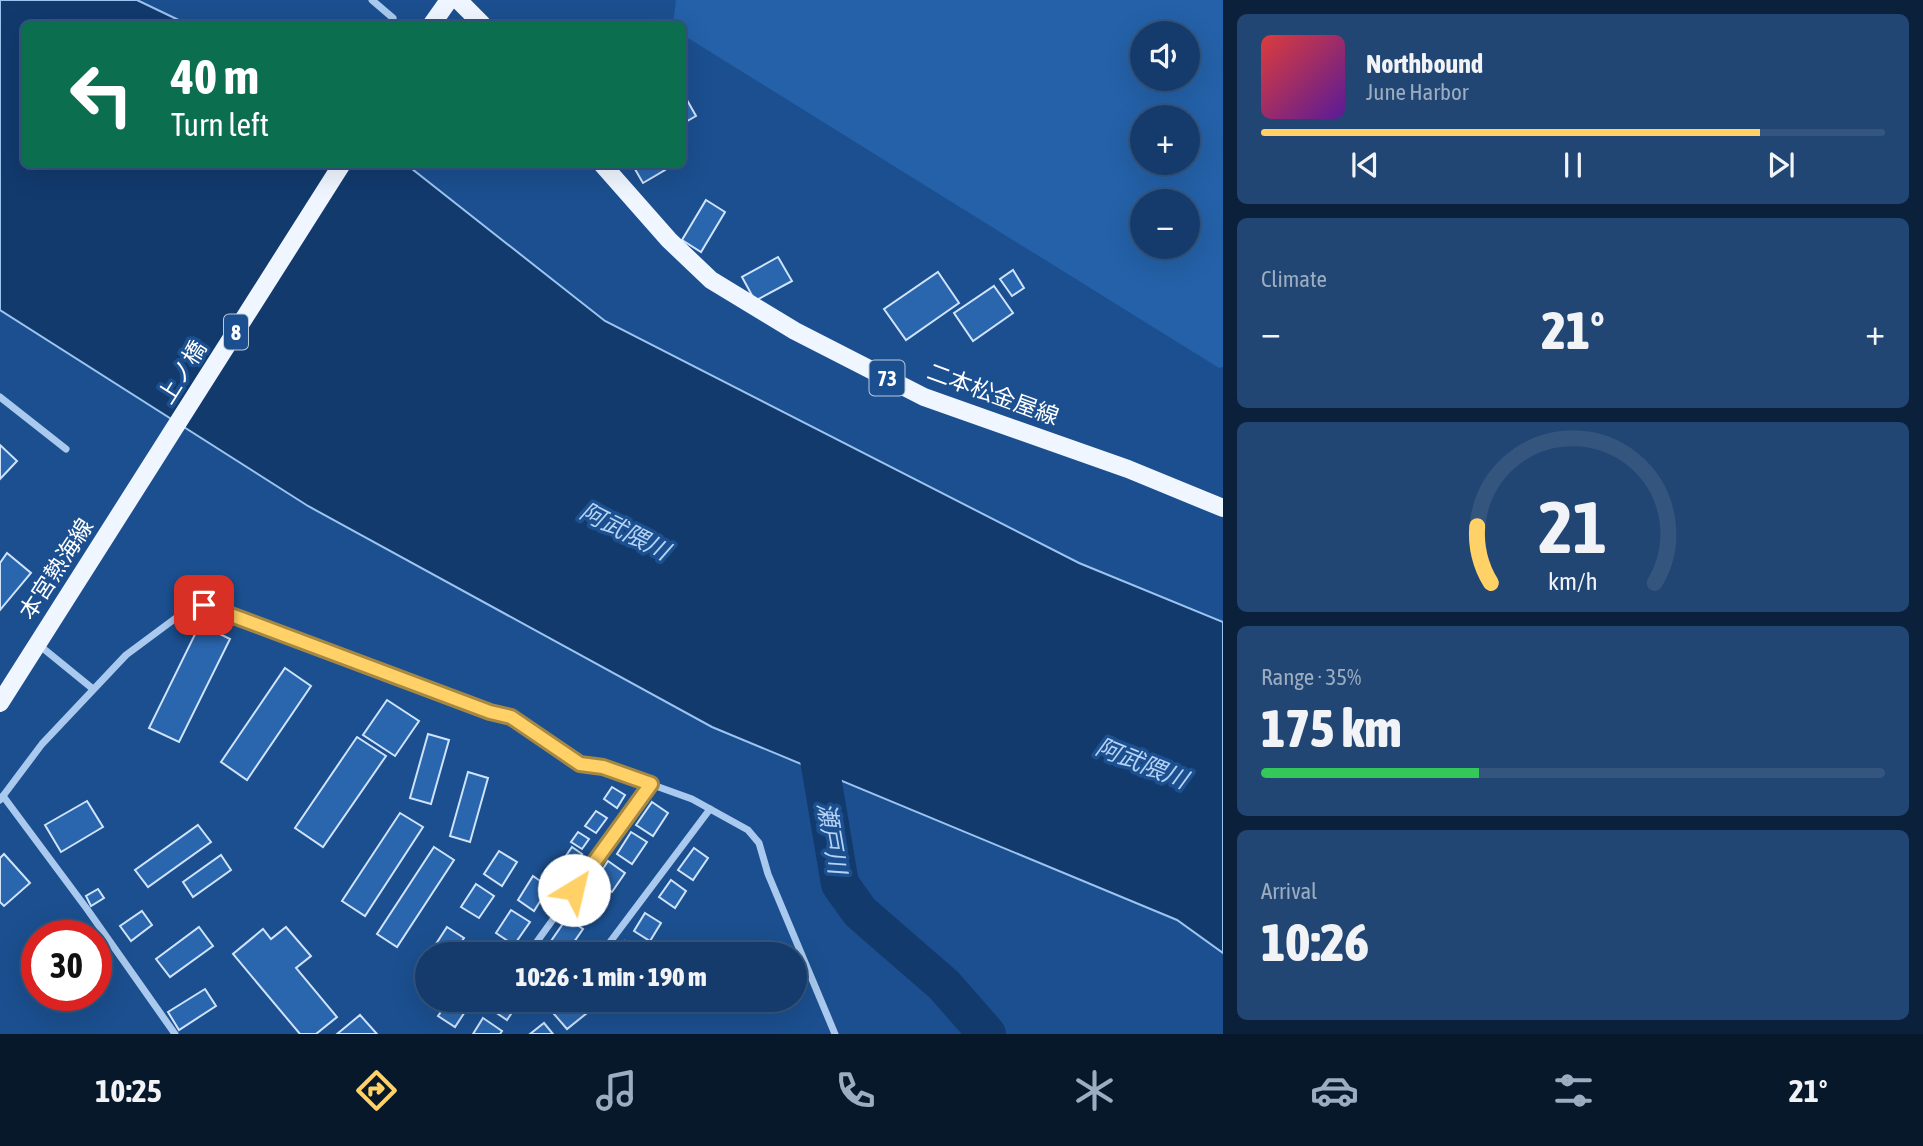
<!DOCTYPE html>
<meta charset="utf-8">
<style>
body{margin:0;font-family:"Asap Condensed","Noto Sans JP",sans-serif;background:#214673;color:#f1f3f6;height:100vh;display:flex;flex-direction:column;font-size:26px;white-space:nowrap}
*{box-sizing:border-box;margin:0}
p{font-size:23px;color:#9dadc1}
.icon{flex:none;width:38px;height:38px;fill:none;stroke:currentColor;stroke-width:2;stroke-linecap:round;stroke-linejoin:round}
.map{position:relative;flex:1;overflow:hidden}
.side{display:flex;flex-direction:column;gap:14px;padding:14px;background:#0b203b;width:700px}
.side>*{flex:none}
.hud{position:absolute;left:21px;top:21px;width:665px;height:147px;border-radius:10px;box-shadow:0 7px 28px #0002,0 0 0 2px #33557e;background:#0b6e4f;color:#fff;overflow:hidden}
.buttons{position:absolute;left:1130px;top:21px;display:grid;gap:14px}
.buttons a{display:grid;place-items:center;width:70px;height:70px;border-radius:50%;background:#143b6b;box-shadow:0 7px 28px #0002,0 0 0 2px #33557e;font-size:35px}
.speed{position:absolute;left:21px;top:920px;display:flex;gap:14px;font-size:35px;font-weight:700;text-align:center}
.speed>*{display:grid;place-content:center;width:91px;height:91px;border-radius:50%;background:#143b6b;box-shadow:0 7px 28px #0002,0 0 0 2px #33557e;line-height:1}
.speed .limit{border:10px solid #d22;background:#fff;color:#111}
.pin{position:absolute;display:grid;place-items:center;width:60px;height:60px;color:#fff;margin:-30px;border-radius:14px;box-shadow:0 4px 10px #0006}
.me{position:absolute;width:77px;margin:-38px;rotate:36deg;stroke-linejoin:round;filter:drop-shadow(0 0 5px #0008)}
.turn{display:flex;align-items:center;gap:24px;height:147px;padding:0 35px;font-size:32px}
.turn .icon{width:91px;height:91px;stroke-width:2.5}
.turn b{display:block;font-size:49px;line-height:60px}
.big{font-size:52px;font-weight:800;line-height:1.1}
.side .widget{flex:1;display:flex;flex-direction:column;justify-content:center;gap:10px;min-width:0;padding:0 24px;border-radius:10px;background:#214673}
.side .dial{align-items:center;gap:0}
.dial svg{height:182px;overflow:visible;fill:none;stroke:#33557e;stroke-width:7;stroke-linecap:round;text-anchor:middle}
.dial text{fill:#f1f3f6;stroke:none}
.song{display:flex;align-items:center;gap:21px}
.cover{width:84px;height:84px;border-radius:10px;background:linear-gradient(135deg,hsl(0 70% 55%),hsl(270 70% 35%))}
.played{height:7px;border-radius:4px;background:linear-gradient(90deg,#ffd166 80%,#33557e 80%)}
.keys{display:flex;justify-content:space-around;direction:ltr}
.heat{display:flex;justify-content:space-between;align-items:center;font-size:38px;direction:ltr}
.charge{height:10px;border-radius:5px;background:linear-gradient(90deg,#34c759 35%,#33557e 0)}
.trip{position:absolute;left:415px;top:942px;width:392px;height:70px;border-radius:35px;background:#143b6b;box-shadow:0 7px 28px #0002,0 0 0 2px #33557e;font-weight:800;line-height:70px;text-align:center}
.menu{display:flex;height:112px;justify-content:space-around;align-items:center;background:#08182b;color:#9dadc1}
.menu .icon{width:49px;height:49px}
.menu .selected{color:#ffd166}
.menu b{font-size:32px;color:#f1f3f6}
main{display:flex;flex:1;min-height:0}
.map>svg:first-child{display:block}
.green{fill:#2461a8;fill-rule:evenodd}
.water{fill:#123a6d;stroke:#9cc4f0;stroke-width:2}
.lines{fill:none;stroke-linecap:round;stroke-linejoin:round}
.river{stroke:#123a6d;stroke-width:38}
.building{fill:#2a66ad;stroke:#cfe3fa;stroke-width:2}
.minor{stroke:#a9c9ee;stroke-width:7}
.primary{stroke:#f0f6ff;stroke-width:18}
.route-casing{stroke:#a68842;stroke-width:18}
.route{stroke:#ffd166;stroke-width:12}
.labels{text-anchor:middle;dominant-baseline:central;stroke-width:7;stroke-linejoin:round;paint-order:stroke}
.shield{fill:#1b4f8f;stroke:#bbcadd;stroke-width:2}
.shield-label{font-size:21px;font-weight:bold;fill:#fff}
.street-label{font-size:23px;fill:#fff;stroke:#1b4f8f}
.water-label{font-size:24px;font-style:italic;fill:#b5d3f5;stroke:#1b4f8f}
</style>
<main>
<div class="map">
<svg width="1223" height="1034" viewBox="0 0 1223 1034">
<rect width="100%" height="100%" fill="#1b4f8f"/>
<!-- green -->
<path class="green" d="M676,0H1223V367L1219,368L683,35L682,24H673ZM1143,33H1188V79H1143ZM1143,117H1188V163H1143ZM1143,201H1188V247H1143Z"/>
<!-- water -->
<path class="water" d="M0,0H137L187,24H24V164L407,165L605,321L1079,563L1223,622V953L1177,920L712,727L308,506L0,310Z"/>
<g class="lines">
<!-- river -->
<path class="river" d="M815,720L819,759L840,884L860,912L944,985L987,1034"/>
</g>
<!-- building -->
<g class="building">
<path d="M683,93L696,116L682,124V94Z"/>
<path d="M632,164H663L665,170L643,183Z"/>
<path d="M706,200L725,212L701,252L682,240Z"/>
<path d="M778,257L792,281L755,301L742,277Z"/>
<path d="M1013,270L1024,288L1012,296L1000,279Z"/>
<path d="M938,272L959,303L906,340L884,309Z"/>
<path d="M994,286L1013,313L973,341L954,313Z"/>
<path d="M0,445L17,461L0,479Z"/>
<path d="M7,553L31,573L0,610V563Z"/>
<path d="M200,624L230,639L179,742L149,728Z"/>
<path d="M285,668L311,686L247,780L221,762Z"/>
<path d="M387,700L419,721L395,756L363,735Z"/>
<path d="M428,734L449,740L431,804L410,798Z"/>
<path d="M357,737L386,756L323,847L295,828Z"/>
<path d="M468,772L488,778L470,842L450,836Z"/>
<path d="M612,787L625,795L617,808L604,799Z"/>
<path d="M87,801L103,827L61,852L45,825Z"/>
<path d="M652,802L668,813L653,836L636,825Z"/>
<path d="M596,811L607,818L596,833L585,826Z"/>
<path d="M400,813L423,827L365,916L342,901Z"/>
<path d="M198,825L211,842L148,887L135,870Z"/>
<path d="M578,832L589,839L582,849L571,842Z"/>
<path d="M631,832L647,842L632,864L617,854Z"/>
<path d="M434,847L454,860L397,947L377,934Z"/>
<path d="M572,847L582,854L569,873L559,866Z"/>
<path d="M694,848L708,858L693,880L678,870Z"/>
<path d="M499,851L517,862L502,886L484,874Z"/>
<path d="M4,854L30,883L4,906L0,902V858Z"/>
<path d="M221,855L231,870L193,897L183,882Z"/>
<path d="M608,861L625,873L612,892L595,881Z"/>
<path d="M533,876L549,887L534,911L518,900Z"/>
<path d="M671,880L686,891L675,908L659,897Z"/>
<path d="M476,884L494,896L479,918L461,907Z"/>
<path d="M589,888L606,899L591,922L574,910Z"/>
<path d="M98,889L104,898L91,906L86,896Z"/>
<path d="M511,910L530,922L514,945L496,933Z"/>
<path d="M142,911L152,925L131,941L120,926Z"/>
<path d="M645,913L661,923L650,941L634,931Z"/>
<path d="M567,918L583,929L567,952L551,941Z"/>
<path d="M199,927L213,946L170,977L156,959Z"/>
<path d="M286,927L311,956L296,968L337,1017L316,1034H300L233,954L263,929L271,939Z"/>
<path d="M447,927L464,938L453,954L436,944Z"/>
<path d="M625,941L642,952L641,954H617Z"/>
<path d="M427,961V984L416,977Z"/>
<path d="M205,989L216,1006L179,1030L168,1012Z"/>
<path d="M450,999L472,1001L455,1027L438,1016Z"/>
<path d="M499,999H521L507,1020L492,1010Z"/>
<path d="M571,999H575L587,1013L567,1029L554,1014Z"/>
<path d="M360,1015L377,1034H337Z"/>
<path d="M483,1018L502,1031L500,1034H473Z"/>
<path d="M544,1023L553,1034H530Z"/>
</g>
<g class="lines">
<!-- minor -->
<g class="minor">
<path d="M372,0L393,18"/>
<path d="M0,397L66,449"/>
<path d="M39,645L93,689"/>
<path d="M3,796L87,909L175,1034"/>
<path d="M0,800L42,744L126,655L188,609L195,605H204L490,712L511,717L580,764L603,767L692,799L748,830L759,843L768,874L835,1034"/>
<path d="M528,954L651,784"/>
<path d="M601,954L710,809"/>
<path d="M543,999L551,1003L560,999"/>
</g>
<!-- primary -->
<g class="primary">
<path d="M458,0L482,24"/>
<path d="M432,24L449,0"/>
<path d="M602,164L669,240L711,280L795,331L924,397L1128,469L1223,508"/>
<path d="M0,703L342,164"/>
</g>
</g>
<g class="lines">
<!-- route casing -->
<g class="route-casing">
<path id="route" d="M204,605L490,712L511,717L580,764L603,767L651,784L574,890"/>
</g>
<!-- route -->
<use href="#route" class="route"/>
</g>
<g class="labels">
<!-- shield labels -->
<g class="shield">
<rect x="224" y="314.5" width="24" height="35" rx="5"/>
<rect x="869.5" y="360.5" width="35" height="35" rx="5"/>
</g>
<g class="shield-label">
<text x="236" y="332">8</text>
<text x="887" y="378">73</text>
</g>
<!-- street labels -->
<g class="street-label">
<text transform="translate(182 372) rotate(-58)">上ノ橋</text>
<text transform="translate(993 394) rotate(20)">二本松金屋線</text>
<text transform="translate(56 569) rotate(-57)">本宮熱海線</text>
</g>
<!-- water labels -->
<g class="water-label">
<text transform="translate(625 531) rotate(27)">阿武隈川</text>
<text transform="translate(1142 763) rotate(22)">阿武隈川</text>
<text transform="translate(832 838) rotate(80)">瀬戸川</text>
</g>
</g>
</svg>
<div class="buttons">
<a><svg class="icon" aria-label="sound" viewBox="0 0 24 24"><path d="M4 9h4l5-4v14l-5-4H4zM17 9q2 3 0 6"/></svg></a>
<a>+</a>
<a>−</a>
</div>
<div class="speed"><div class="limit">30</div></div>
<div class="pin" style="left:204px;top:605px;background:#d93025"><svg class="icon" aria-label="arrive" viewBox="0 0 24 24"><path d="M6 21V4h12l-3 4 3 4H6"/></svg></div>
<svg class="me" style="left:574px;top:890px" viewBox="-20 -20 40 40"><circle r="19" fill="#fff"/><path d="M0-13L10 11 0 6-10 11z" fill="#ffd166"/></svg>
<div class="trip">10:26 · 1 min · 190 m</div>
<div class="hud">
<div class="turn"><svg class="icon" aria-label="left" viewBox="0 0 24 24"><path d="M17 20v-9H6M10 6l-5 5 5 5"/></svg><div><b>40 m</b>Turn left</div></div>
</div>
</div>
<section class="side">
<div class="widget">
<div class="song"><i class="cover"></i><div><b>Northbound</b><p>June Harbor</p></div></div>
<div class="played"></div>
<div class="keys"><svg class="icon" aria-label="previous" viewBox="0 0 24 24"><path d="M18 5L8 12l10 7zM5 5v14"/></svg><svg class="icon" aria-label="pause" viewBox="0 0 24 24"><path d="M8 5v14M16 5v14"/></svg><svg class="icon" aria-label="next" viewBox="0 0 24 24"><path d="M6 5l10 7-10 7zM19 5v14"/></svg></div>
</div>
<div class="widget"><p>Climate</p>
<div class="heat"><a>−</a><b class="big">21°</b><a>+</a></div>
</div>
<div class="widget dial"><svg viewBox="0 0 100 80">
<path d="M14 69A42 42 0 1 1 86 69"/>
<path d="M14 69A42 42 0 0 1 8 44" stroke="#ffd166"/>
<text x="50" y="56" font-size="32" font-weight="700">21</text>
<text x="50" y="72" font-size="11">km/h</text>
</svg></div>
<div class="widget"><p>Range · 35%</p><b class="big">175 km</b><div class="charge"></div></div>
<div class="widget"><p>Arrival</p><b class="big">10:26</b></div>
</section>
</main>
<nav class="menu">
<b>10:25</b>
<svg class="icon selected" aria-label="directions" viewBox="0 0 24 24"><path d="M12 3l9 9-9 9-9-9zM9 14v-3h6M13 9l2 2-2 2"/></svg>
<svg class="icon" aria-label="music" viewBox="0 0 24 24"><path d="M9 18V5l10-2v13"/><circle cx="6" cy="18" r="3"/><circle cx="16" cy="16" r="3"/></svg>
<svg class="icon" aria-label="phone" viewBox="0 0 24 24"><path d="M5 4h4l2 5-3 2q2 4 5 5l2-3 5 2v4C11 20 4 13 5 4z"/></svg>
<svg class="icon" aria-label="climate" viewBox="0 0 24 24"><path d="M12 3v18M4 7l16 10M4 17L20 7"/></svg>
<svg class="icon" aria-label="car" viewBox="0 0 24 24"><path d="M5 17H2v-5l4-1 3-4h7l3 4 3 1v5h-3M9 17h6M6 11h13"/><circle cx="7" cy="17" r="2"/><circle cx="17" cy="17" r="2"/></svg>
<svg class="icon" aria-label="filters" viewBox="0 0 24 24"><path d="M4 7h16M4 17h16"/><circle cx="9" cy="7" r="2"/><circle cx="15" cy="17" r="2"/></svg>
<b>21°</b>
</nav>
